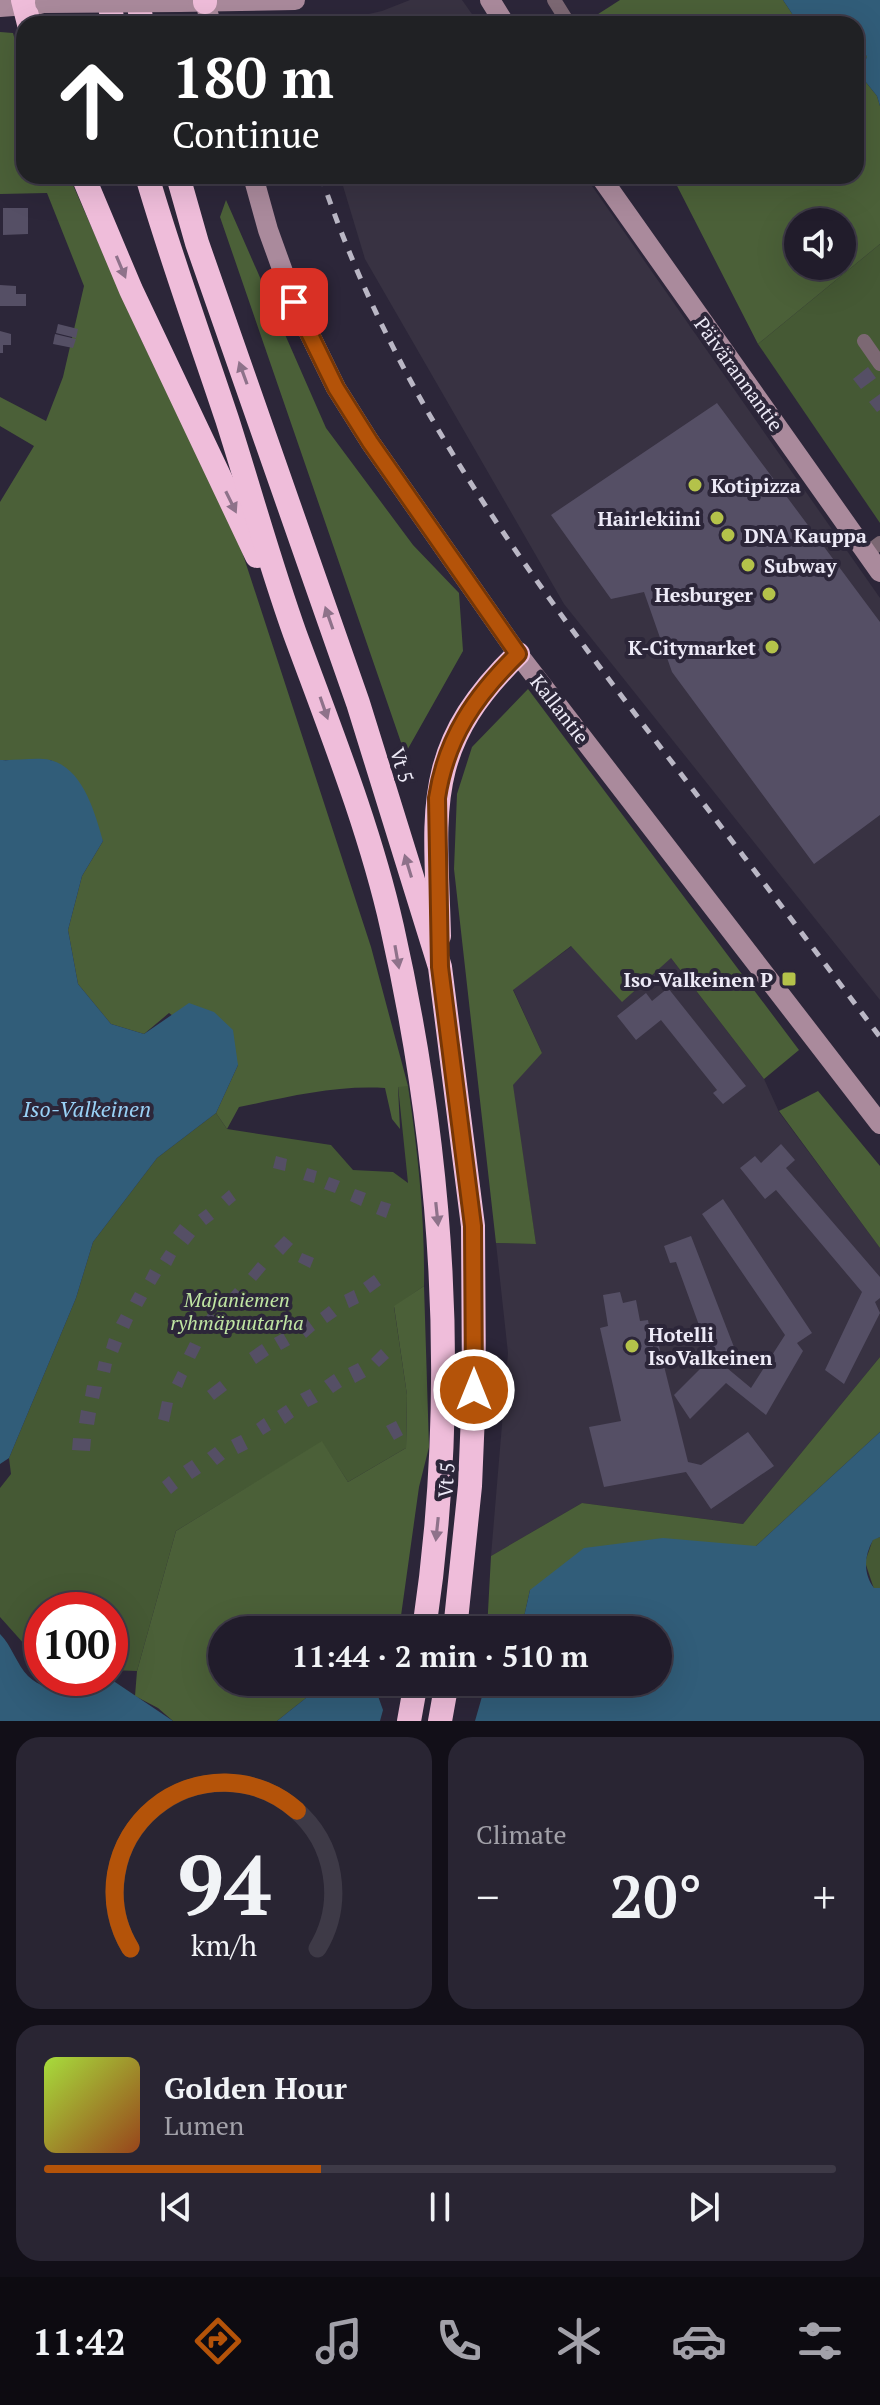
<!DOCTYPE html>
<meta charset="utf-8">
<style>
body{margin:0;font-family:"PT Serif",serif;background:#292533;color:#f1f3f6;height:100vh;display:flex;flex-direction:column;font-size:30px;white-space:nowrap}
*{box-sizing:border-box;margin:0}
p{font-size:26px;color:#a2a1a9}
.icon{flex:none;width:44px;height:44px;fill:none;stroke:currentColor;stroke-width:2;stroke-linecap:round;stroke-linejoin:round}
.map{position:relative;height:1721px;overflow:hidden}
.sheet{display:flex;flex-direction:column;gap:16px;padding:16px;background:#120f18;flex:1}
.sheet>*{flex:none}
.guide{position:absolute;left:16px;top:16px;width:848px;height:168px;border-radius:24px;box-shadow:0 8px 32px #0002,0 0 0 2px #3e3a47;background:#202124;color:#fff;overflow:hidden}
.tools{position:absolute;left:784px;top:208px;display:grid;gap:16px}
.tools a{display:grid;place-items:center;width:72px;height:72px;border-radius:50%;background:#211c2b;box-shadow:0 8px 32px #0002,0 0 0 2px #3e3a47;font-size:40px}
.speed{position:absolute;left:24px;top:1592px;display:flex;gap:16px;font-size:40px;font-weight:700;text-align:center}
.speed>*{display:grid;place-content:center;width:104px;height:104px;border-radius:50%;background:#211c2b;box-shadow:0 8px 32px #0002,0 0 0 2px #3e3a47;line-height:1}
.speed .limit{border:12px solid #d22;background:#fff;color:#111}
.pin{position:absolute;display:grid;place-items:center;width:68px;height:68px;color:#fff;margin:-34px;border-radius:16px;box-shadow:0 4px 12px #0006}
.me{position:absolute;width:88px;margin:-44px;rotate:0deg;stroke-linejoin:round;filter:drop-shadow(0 0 6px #0008)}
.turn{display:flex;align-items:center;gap:28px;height:168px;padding:0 24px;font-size:36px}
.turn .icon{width:104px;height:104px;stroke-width:2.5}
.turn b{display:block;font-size:56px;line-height:68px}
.big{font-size:60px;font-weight:600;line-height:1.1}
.sheet .widget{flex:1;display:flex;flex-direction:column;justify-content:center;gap:12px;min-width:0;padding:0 28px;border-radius:24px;background:#292533}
.sheet .dial{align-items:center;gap:0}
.dial svg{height:208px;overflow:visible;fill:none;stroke:#3e3a47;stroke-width:7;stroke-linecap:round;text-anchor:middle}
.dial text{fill:#f1f3f6;stroke:none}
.song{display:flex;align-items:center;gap:24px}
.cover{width:96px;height:96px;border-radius:12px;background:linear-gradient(135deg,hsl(80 70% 55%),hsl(20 70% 35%))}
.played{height:8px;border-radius:4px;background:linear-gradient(90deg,#b45309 35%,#3e3a47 35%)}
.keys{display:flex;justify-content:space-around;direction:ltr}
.heat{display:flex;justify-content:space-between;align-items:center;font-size:44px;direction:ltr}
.sheet .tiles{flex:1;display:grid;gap:16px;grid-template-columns:1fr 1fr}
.widget:last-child{grid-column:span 2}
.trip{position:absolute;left:208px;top:1616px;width:464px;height:80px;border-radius:40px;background:#211c2b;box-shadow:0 8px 32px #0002,0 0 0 2px #3e3a47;font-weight:600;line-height:80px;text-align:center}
.menu{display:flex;height:128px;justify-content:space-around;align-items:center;background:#0d0b11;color:#a2a1a9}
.menu .icon{width:56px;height:56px}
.menu .on{color:#b45309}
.menu b{font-size:36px;color:#f1f3f6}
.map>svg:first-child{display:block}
.commercial{fill:#383242}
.green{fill:#455934}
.forest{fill:#4b6038;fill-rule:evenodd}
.water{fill:#315d79}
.building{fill:#554f65}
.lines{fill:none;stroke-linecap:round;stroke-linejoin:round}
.street{stroke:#7c6873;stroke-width:14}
.secondary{stroke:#aa8a9c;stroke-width:20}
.highway{stroke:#efbdda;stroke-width:24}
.rail{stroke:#bab7c5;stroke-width:5;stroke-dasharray:10 10;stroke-linecap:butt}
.secondary-bridge{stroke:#aa8a9c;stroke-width:20}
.oneway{fill:#8e728a}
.route-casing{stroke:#753606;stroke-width:20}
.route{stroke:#b45309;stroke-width:14}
.poi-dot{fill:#b4c24a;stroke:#2c2639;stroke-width:3}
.labels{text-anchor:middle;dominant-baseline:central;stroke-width:8;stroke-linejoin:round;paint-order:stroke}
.street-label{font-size:20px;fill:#edeaf7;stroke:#2c2639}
.poi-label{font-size:20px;font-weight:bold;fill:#edeaf7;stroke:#2c2639;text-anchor:start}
.park-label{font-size:20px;font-style:italic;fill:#c0e6a3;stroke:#2c2639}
.water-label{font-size:22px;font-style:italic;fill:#99d1f6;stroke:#2c2639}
</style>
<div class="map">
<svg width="880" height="1721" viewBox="0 0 880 1721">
<rect width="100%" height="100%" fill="#2c2639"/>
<!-- commercial -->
<g class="commercial">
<path d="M410,0H462L479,24H325L382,11Z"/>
<path d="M340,176H585L880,598V1000L564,604L365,259Z"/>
<path d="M572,946L671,958L764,1079L779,1112L880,1248V1357L743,1524L582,1503L491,1556L508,1353L496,1243L536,1244L512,1085L542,1053L513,989Z"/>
</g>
<!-- green -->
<g class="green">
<path d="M880,244V523L758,344Z"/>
<path d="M398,1086H408C418,1152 425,1219 424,1286L394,1307L407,1395L406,1448L348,1482L322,1442L176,1531L137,1671L110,1670V1610H42V1664L0,1617V1488L11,1474L9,1458L76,1298L93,1242L157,1158L216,1113L227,1129L331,1145L353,1170L393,1172L408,1183Z"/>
<path d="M880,1537V1588L874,1589L865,1562L873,1539Z"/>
</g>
<!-- forest -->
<g class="forest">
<path d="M620,0H783L799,24H595L592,18Z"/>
<path d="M0,32L13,33L24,74V176H69L140,337L233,524L371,947L408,1086L398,1087L400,1129L392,1119L385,1088C335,1085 288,1097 239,1107L227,1129L216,1113L238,1065L169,1013L144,1034L111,1024L78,984L68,930L82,876L103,841L51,760H0V502L34,446L0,426V397L46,421L63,377L84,286L47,193L0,194Z"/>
<path d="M858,50L867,56L861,76L877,96L880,106V244L758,344L672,176H856ZM798,222H842V266H798Z"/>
<path d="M226,200L326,428L413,545L459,593L463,651L405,754L220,217Z"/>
<path d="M528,689L799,1050L764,1079L671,958L622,1002L571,946L513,990L542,1053L513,1085L536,1244L496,1243L454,869L457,794L472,747Z"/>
<path d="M818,1091L880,1166V1248L779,1111Z"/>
<path d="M424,1286L429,1447L419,1487L399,1630H222V1682H347L311,1694L277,1721H173L158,1708L135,1696L137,1671L176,1531L322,1441L348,1482L406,1448L407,1395L394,1306Z"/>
<path d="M880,1357V1432L756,1546H726L530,1590L521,1630H487L491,1556L582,1503L743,1524Z"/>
</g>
<!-- water -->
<g class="water">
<path d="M783,0H880V106L877,96L861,76L867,56L856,51V24H799Z"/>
<path d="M0,760C15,761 36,757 50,760C83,768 95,813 103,841L82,876L68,930L78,984L111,1024L144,1034L189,1003L214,1012L233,1030L238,1065L216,1113L157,1158L93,1242L76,1298L9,1458L0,1464Z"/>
<path d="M880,1432V1537L873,1540C864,1556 863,1573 874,1588H880V1721H475L483,1693L502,1682H658V1630H521L530,1590L584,1548L663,1538L756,1546Z"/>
<path d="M0,1634C12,1646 17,1665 28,1676C52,1699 86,1688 112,1680L173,1721H0Z"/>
<path d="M347,1682H373L383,1710L380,1721H277L311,1694Z"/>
</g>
<!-- building -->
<g class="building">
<path d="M3,208H28V234L3,235Z"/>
<path d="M0,285L16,286V294H26V306H0Z"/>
<path d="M58,324L78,329L76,338L56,333Z"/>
<path d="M0,331L11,334V345H3V353H0Z"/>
<path d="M55,334L76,339L73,348L53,344Z"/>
<path d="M868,367L876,378L861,389L853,379Z"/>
<path d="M880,394V410L877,412L869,402Z"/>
<path d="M717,403L880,622V815L814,864L672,672L644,592L611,599L551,515Z"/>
<path d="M668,988L746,1086L723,1104L713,1093L717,1090L661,1020L636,1040L617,1016L646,993L652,1001Z"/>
<path d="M781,1144L795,1160L786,1168L880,1277V1298L875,1302L880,1313L844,1384L825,1370L862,1292L776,1190L765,1199L740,1168L755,1156L761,1163Z"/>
<path d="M276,1156L287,1159L285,1171L273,1168Z"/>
<path d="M307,1168L317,1171L314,1183L303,1180Z"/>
<path d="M329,1177L340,1181L335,1193L324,1189Z"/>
<path d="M355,1189L366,1193L361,1206L350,1201Z"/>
<path d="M229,1190L236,1200L229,1206L221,1197Z"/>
<path d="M723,1199L812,1333L797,1343L803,1351L766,1415L726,1383L690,1419L674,1395L711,1358L676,1262L670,1263L664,1246L691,1236L739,1360L727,1368L751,1388L785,1335L702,1214Z"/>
<path d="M381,1201L391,1204L386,1218L376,1214Z"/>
<path d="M206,1209L214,1219L206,1225L198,1215Z"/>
<path d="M180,1224L195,1236L188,1245L173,1233Z"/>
<path d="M284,1236L293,1244L283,1255L274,1246Z"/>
<path d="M166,1250L176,1256L171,1266L160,1259Z"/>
<path d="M302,1253L314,1258L310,1268L298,1262Z"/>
<path d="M258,1262L266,1269L256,1281L248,1274Z"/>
<path d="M150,1269L161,1275L155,1285L145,1279Z"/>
<path d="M374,1275L381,1285L370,1293L363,1283Z"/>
<path d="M235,1288L244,1296L235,1306L226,1298Z"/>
<path d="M354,1290L359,1303L349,1308L344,1295Z"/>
<path d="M135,1292L147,1298L142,1307L130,1301Z"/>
<path d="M620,1292L623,1303L636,1300L640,1321L648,1320L653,1347L659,1346L688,1462L701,1465L748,1432L774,1466L711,1509L686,1472L604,1487L589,1427L621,1421L600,1328L608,1326L603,1295Z"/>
<path d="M329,1306L337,1316L327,1323L320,1313Z"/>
<path d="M209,1312L218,1318L211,1329L202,1323Z"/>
<path d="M121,1314L133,1320L129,1329L116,1323Z"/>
<path d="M307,1319L315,1330L306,1338L297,1326Z"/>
<path d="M283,1333L290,1345L281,1350L274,1338Z"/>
<path d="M109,1338L122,1343L118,1353L106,1348Z"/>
<path d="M190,1342L201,1347L195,1359L184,1354Z"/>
<path d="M262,1344L269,1355L256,1364L249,1353Z"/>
<path d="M381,1349L389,1358L379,1367L371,1359Z"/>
<path d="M99,1361L112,1364L110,1373L97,1370Z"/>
<path d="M358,1363L366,1377L355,1383L348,1368Z"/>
<path d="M178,1371L187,1376L182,1388L172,1383Z"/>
<path d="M334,1374L342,1387L333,1393L324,1381Z"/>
<path d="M220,1381L227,1390L214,1400L207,1391Z"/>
<path d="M87,1385L102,1387L99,1399L85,1396Z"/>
<path d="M310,1389L318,1402L308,1407L300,1394Z"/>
<path d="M162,1401L173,1403L169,1422L158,1419Z"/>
<path d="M286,1405L294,1417L285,1424L277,1411Z"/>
<path d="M81,1410L96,1413L94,1425L79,1423Z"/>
<path d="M264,1418L271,1430L263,1435L256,1424Z"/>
<path d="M396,1421L403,1435L394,1440L386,1426Z"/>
<path d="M241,1435L248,1449L238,1454L231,1440Z"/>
<path d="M73,1438L91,1439L90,1451L72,1450Z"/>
<path d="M215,1447L225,1459L217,1465L207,1453Z"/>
<path d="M192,1460L201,1473L192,1479L183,1466Z"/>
<path d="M169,1476L178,1488L171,1494L162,1482Z"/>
</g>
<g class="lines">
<!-- street -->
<g class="street">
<path d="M554,0L569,24"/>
<path d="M864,341L880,364"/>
<path d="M867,553L880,543"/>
</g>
<!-- secondary -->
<g class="secondary">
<path d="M490,0L505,24"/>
<path d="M179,2L295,0"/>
<path d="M205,2L211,24"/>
<path d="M0,7L40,4"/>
<path d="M253,176L268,230L294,302L336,388L370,442L518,654L880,1124"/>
<path d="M600,176L880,572"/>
</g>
<!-- highway -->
<g class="highway">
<path d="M23,0L29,24"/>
<path d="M109,0L113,24"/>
<path d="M138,0L142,24"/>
<path d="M205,0V2"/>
<path d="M83,176L131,290L257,556"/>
<path d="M147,176C171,258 200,338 227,419C250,491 270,564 295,634C330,729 370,829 392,927C444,1158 459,1396 424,1630"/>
<path d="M178,176L197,243L358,703L440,967L473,1226L474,1390L470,1486L455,1630"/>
<path d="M439,936C436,812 420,749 518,654"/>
<path d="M409,1721L416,1682"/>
<path d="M440,1721L447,1682"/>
</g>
<!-- rail -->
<path class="rail" d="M321,176C392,388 512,552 645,727C724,830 802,933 880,1037"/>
<!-- secondary-bridge -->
<path class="secondary-bridge" d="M45,3L179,2"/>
</g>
<!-- one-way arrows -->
<defs><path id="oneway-solid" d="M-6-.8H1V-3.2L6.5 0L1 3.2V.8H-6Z" transform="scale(2)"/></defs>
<g class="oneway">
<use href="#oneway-solid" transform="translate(121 267) rotate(67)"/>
<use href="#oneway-solid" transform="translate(243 373) rotate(-110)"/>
<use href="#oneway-solid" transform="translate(231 502) rotate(64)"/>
<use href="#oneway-solid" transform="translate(329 618) rotate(-109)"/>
<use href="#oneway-solid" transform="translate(324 708) rotate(71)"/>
<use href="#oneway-solid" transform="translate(408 866) rotate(-107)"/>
<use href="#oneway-solid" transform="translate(397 957) rotate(80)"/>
<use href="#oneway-solid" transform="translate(437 1214) rotate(84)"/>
<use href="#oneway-solid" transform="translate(437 1529) rotate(96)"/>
</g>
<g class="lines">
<!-- route casing -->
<g class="route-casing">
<path id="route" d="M294,302L336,388L370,442L518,654C475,696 446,738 437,798L440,967L473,1226L474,1390"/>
</g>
<!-- route -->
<use href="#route" class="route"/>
</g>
<!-- markers -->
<g class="poi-dot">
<circle cx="695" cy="485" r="8"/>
<circle cx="717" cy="518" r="8"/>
<circle cx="728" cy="535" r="8"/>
<circle cx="748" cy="565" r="8"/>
<circle cx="769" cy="594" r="8"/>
<circle cx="772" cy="647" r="8"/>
<rect x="781" y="971" width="16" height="16" rx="4"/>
<circle cx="632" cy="1346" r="8"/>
</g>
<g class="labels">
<!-- street labels -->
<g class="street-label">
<text transform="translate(739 374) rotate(54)">Päivärannantie</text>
<text transform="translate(560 709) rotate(52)">Kallantie</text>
<text transform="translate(402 765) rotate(73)">Vt 5</text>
<text transform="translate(446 1480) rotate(-86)">Vt 5</text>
</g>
<!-- poi labels -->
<g class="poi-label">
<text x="711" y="485">Kotipizza</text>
<text x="701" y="518" text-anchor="end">Hairlekiini</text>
<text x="744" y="535">DNA Kauppa</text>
<text x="764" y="565">Subway</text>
<text x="753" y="594" text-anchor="end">Hesburger</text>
<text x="756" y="647" text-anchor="end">K-Citymarket</text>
<text x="773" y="979" text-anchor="end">Iso-Valkeinen P</text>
<text x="648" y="1334">Hotelli<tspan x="648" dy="23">IsoValkeinen</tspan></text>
</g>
<!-- park labels -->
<g class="park-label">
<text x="237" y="1299">Majaniemen<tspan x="237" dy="23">ryhmäpuutarha</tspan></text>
</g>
<!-- water labels -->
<g class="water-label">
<text x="87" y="1108">Iso-Valkeinen</text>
</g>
</g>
</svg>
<div class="tools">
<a><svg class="icon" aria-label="sound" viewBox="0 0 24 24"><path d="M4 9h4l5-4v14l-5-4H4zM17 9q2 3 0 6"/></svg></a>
</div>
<div class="speed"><div class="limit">100</div></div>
<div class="pin" style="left:294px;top:302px;background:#d93025"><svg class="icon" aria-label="arrive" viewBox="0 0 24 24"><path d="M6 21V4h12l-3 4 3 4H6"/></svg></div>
<svg class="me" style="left:474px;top:1390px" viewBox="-20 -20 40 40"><circle r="17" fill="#b45309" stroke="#fff" stroke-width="3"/><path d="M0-11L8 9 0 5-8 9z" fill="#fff"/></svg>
<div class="trip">11:44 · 2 min · 510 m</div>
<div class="guide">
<div class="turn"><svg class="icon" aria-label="ahead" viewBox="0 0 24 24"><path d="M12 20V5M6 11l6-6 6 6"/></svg><div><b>180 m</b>Continue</div></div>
</div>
</div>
<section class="sheet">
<div class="tiles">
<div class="widget dial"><svg viewBox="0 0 100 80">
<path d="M14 69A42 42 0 1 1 86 69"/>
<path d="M14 69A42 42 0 0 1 78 16" stroke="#b45309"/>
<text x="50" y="56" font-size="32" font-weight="700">94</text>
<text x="50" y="72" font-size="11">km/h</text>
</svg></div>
<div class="widget"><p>Climate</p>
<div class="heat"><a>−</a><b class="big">20°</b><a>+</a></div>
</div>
<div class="widget">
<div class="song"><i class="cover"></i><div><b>Golden Hour</b><p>Lumen</p></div></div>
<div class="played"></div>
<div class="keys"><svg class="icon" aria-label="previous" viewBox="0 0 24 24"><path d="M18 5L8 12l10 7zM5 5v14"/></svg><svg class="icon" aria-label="pause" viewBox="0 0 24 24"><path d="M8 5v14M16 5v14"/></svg><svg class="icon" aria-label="next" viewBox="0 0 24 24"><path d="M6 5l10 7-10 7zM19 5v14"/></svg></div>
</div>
</div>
</section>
<nav class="menu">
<b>11:42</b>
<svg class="icon on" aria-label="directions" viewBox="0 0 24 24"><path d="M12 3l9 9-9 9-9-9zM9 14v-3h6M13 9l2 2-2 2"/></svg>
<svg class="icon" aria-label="music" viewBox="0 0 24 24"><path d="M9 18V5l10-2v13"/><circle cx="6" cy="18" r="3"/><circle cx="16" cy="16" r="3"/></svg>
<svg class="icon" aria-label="phone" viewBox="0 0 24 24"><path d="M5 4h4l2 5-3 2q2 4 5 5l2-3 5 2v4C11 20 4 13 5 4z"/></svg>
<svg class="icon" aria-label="climate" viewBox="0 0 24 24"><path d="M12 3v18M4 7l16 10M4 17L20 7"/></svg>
<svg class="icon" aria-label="car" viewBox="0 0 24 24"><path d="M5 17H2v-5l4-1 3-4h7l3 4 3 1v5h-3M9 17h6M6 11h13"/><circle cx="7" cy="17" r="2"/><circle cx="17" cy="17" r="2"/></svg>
<svg class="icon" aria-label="filters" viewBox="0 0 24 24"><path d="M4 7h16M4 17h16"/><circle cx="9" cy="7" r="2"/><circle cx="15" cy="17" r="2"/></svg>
</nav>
